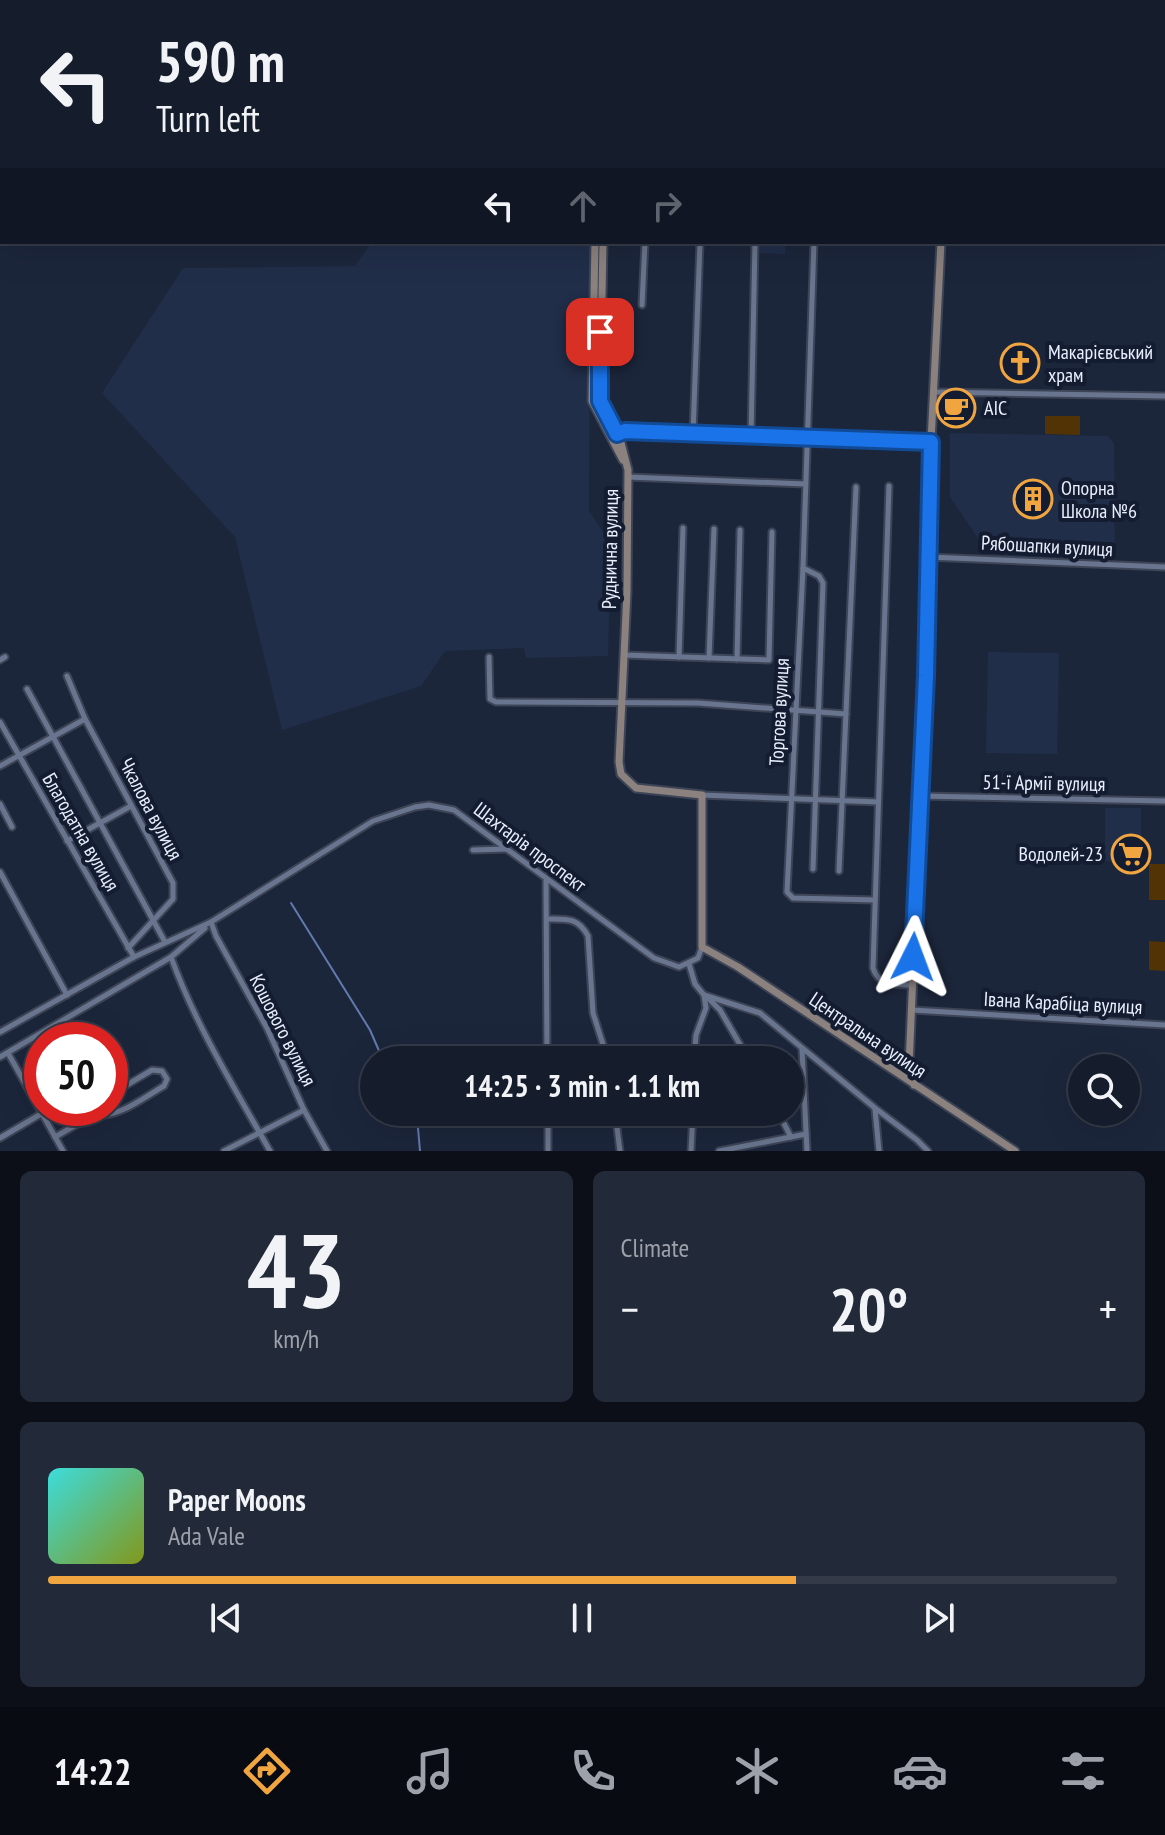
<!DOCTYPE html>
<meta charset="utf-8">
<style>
body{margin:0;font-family:"PT Sans Narrow",sans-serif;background:#222938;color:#f1f3f6;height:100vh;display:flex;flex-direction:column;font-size:30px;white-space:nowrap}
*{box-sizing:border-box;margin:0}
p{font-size:26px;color:#9da1a9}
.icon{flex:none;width:44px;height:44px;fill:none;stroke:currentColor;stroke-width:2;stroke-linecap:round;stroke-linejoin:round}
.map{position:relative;height:1151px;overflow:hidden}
.side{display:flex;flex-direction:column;gap:20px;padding:20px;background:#0c0f18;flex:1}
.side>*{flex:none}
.top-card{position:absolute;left:0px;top:0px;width:1166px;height:244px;box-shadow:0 8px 32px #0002,0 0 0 2px #343a48;background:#151c2c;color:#f1f3f6;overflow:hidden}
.controls{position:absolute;left:1068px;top:1054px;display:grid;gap:16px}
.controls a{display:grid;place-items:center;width:72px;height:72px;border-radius:50%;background:#151c2c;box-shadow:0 8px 32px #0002,0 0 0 2px #343a48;font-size:40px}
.speed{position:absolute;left:24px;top:1022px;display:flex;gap:16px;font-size:40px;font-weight:700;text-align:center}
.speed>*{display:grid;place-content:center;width:104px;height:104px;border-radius:50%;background:#151c2c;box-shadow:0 8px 32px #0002,0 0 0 2px #343a48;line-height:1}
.speed .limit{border:12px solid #d22;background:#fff;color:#111}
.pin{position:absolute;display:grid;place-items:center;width:68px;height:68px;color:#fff;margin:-34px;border-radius:16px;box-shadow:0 4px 12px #0006}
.me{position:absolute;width:88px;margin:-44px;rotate:3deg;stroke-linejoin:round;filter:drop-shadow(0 0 6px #0008)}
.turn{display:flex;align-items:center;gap:28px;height:168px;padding:0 24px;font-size:36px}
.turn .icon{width:104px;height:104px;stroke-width:2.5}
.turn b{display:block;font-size:56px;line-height:68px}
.lanes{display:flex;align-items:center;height:76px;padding:0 24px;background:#0003;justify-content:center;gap:40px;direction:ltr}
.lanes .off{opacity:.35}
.big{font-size:60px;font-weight:800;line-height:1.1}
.side .tile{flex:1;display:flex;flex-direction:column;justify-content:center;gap:12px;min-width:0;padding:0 28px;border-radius:12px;background:#222938}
.side .dial{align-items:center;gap:0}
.dial b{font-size:104px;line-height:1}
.song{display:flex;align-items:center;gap:24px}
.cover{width:96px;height:96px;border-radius:12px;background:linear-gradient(135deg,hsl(180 70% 55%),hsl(70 70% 35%))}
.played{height:8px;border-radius:4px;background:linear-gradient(90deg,#f1a540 70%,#343a48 70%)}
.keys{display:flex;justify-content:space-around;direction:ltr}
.heat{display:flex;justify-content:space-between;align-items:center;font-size:44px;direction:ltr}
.side .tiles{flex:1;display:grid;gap:20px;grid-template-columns:1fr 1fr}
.tile:last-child{grid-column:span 2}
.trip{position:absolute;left:360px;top:1046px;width:444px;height:80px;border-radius:40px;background:#151c2c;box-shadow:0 8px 32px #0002,0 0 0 2px #343a48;font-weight:800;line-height:80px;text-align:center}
.tab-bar{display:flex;height:128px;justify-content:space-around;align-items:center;background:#080b12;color:#9da1a9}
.tab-bar .icon{width:56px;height:56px}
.tab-bar .selected{color:#f1a540}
.tab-bar b{font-size:36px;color:#f1f3f6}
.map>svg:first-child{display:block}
.built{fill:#212e49}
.green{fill:#523306}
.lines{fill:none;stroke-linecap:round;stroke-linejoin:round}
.stream{stroke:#627aae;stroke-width:2}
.street-casing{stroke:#3c4456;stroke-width:9}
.secondary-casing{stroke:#3c4456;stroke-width:11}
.street{stroke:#69758e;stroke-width:5}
.secondary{stroke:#8b817e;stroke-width:7}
.route-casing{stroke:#114b97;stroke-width:20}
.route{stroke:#1a73e8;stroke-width:14}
.labels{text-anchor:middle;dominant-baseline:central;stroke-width:8;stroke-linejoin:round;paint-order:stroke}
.poi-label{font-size:20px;fill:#e7eefc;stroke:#131c30;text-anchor:start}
.street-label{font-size:20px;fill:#e7eefc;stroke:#131c30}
</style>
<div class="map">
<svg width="1165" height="1151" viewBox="0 0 1165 1151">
<rect width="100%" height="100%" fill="#1c263b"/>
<!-- built -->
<g class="built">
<path d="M372,242H590L589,511L611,544L608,656L526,658L524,648L445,651L421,686L282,730L235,537L102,393L183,268L355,266Z"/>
<path d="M760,242H785V254L759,253Z"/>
<path d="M950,433L1108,436L1114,444L1115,565L990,556L950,497Z"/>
<path d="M988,652L1059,653L1057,754L986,753Z"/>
<rect x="1105" y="808" width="36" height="53"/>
</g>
<!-- green -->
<g class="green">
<path d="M1045,416H1080V435L1045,434Z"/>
<rect x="1149" y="864" width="16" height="36"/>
<path d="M1149,941L1165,942V971L1149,970Z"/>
</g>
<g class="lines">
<!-- stream -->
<g class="stream">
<path d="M291,903L370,1030L383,1060"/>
<path d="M407,1112L418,1128L420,1151"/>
</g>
<!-- street casing -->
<g class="street-casing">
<g id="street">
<path d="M401,0L403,2"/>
<path d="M407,2L413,0"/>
<path d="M654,2V0"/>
<path d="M709,2V0"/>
<path d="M762,2V0"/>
<path d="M1019,2V0"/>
<path d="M1135,2V0"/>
<path d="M1164,19H1165"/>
<path d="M814,242L803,568L787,892L793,898L875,900"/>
<path d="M642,305L645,242"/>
<path d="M934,392L1165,396"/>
<path d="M617,434L625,431L931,442"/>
<path d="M693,434L700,242"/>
<path d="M751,437L755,242"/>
<path d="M628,477L805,484"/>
<path d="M889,486L873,968C879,987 895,984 912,985"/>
<path d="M928,557L1165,567"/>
<path d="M803,568L819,576L823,583L813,869"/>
<path d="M624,655L769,660L772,532"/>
<path d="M489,657L490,699L496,702L698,703L846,714"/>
<path d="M679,657L683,528"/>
<path d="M709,658L714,529"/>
<path d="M737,659L740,530"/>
<path d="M0,660L5,657"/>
<path d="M67,676L85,719L173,883V899L128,948"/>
<path d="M27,689L165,942"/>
<path d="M0,722L134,957"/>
<path d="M0,766L85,719"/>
<path d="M702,795L878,802"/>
<path d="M921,796L1165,801"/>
<path d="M0,804L12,827"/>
<path d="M67,841L131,806"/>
<path d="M473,850L506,849"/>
<path d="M839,871L856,487"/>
<path d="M0,872L67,995"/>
<path d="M546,881L547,1060"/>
<path d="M547,919C566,919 578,917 588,936L593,1013L608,1060"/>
<path d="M211,922L216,936L267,1028L304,1110L327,1151"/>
<path d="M171,957C196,1026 234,1087 270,1151"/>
<path d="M689,964L695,984L704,995L706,1008L696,1035L694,1060"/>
<path d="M704,995L760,1013L875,1108L917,1140L928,1151"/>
<path d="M708,998L720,1010L749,1060"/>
<path d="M912,1010L1165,1025"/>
<path d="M0,1032L134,957L211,922L373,821L415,807L429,805L454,810L654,958L679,967L698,958L702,947"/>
<path d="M802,1049L807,1151"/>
<path d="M8,1053L63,1151"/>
<path d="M0,1057L171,957L205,928"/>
<path d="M875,1109L879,1151"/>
<path d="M548,1112V1151"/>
<path d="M615,1112L620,1151"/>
<path d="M778,1112L791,1137"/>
<path d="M93,1115C119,1118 141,1099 164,1086L167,1079L162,1071L152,1070L110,1095"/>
<path d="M55,1137L93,1115L97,1108"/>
<path d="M0,1138L41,1114"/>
<path d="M224,1151L304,1110"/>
<path d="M691,1151L693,1112"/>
<path d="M719,1151L806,1134"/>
</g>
</g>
<!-- secondary casing -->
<g class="secondary-casing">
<g id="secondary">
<path d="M802,0L847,2"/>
<path d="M909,0V2"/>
<path d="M601,2V0"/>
<path d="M611,2V0"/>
<path d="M595,242L592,401L623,460"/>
<path d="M603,242L600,401L621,443L628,470L627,592L619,762L621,774L636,788L702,795V947L738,967L1015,1151"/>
<path d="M914,1085L909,1066L926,676L931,442L941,242"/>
</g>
</g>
<!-- street -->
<use href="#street" class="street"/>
<!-- secondary -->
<use href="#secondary" class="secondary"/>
</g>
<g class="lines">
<!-- route casing -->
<g class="route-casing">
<path id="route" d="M600,332V401L617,434L625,431L931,442L926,676L913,957"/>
</g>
<!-- route -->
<use href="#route" class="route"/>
</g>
<!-- icons -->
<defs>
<g id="church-ring" transform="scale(2)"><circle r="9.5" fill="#131c30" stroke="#f1a540" stroke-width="1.5"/><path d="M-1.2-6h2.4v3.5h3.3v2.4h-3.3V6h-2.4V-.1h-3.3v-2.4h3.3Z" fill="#f1a540"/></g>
<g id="cafe-ring" transform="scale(2)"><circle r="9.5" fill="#131c30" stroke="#f1a540" stroke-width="1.5"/><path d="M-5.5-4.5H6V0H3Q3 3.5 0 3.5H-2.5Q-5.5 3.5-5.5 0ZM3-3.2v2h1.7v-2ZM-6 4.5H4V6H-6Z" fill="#f1a540"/></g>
<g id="building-ring" transform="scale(2)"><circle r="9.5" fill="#131c30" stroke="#f1a540" stroke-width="1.5"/><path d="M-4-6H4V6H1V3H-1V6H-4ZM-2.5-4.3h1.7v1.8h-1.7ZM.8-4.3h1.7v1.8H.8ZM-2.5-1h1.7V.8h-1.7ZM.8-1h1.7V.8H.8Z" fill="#f1a540"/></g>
<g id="supermarket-ring" transform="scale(2)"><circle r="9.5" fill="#131c30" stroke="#f1a540" stroke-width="1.5"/><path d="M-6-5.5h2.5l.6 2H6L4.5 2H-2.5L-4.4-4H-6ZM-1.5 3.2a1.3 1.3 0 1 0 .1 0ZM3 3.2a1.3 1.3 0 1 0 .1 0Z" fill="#f1a540"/></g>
</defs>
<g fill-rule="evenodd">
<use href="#church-ring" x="1020" y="363"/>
<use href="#cafe-ring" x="956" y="408"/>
<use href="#building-ring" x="1033" y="499"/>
<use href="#supermarket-ring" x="1131" y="854"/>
</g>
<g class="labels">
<!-- poi labels -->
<g class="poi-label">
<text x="1048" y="352">Макарієвський<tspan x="1048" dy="23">храм</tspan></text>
<text x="984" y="408">АІС</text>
<text x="1061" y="488">Опорна<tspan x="1061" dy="23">Школа №6</tspan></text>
<text x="1103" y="854" text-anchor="end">Водолей-23</text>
</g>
<!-- street labels -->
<g class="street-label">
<text transform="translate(1047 546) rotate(3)">Рябошапки вулиця</text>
<text transform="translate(610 549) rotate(-89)">Руднична вулиця</text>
<text transform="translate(779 712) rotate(-87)">Торгова вулиця</text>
<text transform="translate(1044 783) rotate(1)">51-ї Армії вулиця</text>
<text transform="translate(151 809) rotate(62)">Чкалова вулиця</text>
<text transform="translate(81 832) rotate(60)">Благодатна вулиця</text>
<text transform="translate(530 847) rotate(37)">Шахтарів проспект</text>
<text transform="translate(1063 1003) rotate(3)">Івана Карабіца вулиця</text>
<text transform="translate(283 1030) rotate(63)">Кошового вулиця</text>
<text transform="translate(868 1035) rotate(34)">Центральна вулиця</text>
</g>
</g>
</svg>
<div class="controls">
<a><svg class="icon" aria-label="search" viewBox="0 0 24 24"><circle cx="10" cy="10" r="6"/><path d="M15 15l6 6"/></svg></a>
</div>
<div class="speed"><div class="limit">50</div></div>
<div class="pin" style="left:600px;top:332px;background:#d93025"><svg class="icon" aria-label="arrive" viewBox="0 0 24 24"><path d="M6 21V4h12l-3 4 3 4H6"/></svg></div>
<svg class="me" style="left:913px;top:957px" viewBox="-20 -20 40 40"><path d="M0-17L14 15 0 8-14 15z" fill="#1a73e8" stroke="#fff" stroke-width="4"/></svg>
<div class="trip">14:25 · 3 min · 1.1 km</div>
<div class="top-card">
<div class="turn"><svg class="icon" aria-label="left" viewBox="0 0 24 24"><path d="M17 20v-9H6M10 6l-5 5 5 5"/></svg><div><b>590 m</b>Turn left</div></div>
<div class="lanes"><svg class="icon" aria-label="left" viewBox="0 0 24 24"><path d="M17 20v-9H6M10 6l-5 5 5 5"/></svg><svg class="icon off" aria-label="ahead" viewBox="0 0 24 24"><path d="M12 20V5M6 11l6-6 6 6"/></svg><svg class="icon off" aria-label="right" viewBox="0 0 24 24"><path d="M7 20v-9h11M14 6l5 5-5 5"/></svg></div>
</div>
</div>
<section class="side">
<div class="tiles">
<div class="tile dial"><b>43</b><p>km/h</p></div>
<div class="tile"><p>Climate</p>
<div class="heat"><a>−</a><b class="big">20°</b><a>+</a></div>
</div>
<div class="tile">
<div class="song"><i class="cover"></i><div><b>Paper Moons</b><p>Ada Vale</p></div></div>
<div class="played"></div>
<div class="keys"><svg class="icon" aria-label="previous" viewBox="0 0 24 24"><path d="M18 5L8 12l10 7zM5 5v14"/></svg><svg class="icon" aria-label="pause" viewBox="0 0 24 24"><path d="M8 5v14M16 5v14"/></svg><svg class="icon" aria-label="next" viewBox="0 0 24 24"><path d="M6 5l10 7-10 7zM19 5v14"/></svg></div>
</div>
</div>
</section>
<nav class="tab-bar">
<b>14:22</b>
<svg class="icon selected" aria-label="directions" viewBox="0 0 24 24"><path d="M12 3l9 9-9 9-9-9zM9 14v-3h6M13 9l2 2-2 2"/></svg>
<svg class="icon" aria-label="music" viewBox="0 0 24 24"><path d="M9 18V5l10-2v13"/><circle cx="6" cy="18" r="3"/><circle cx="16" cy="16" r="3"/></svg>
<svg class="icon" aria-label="phone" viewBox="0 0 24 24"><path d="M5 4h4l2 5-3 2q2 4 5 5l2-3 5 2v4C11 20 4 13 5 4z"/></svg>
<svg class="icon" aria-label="climate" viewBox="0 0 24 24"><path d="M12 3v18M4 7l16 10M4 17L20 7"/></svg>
<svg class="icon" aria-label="car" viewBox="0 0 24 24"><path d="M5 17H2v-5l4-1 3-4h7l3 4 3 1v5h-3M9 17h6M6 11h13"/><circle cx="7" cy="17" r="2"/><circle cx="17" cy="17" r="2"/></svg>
<svg class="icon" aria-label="filters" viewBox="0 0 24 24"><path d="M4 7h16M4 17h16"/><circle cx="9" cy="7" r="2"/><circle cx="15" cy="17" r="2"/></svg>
</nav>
